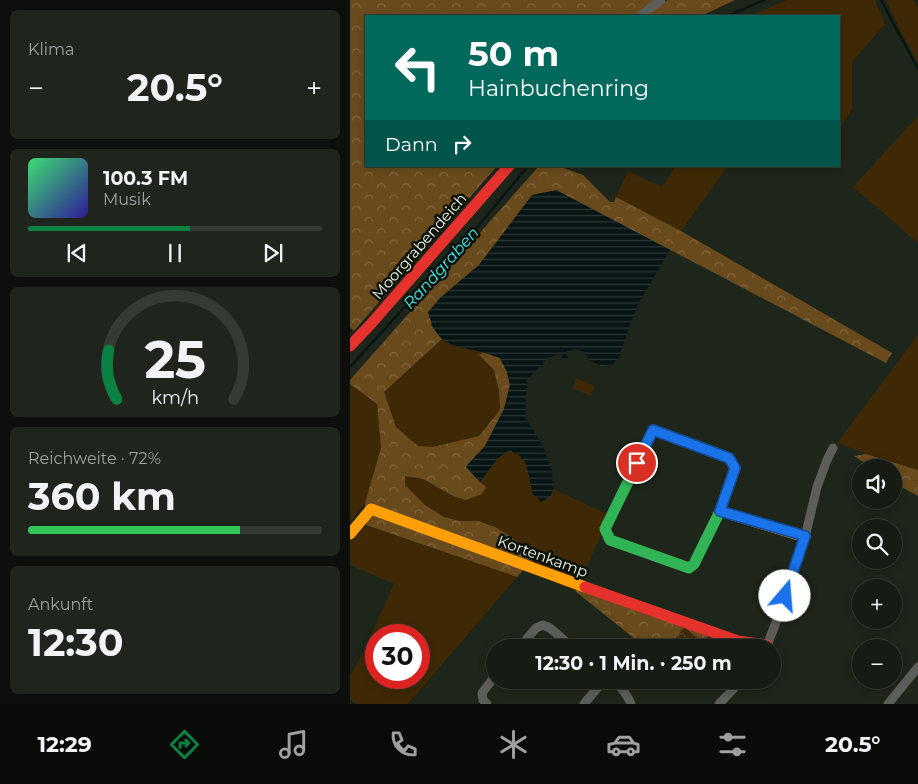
<!DOCTYPE html>
<html lang="de">
<meta charset="utf-8">
<style>
body{margin:0;font-family:Montserrat,sans-serif;background:#1f251d;color:#f1f3f6;height:100vh;display:flex;flex-direction:column;font-size:19px;white-space:nowrap}
*{box-sizing:border-box;margin:0}
p{font-size:16px;color:#9ea1a0}
.icon{flex:none;width:28px;height:28px;fill:none;stroke:currentColor;stroke-width:2;stroke-linecap:round;stroke-linejoin:round}
.map{position:relative;flex:1;overflow:hidden}
.details{display:flex;flex-direction:column;gap:10px;padding:10px;background:#0c0f0b;width:350px}
.details>*{flex:none}
.top-card{position:absolute;left:15px;top:15px;width:475px;height:152px;border-radius:0px;box-shadow:0 2px 8px #0003,0 0 0 1px #353a34;background:#00695c;color:#fff;overflow:hidden}
.fabs{position:absolute;left:502px;top:459px;display:grid;gap:10px}
.fabs a{display:grid;place-items:center;width:50px;height:50px;border-radius:50%;background:#161c14;box-shadow:0 2px 8px #0003,0 0 0 1px #353a34;font-size:25px}
.speed{position:absolute;left:15px;top:624px;display:flex;gap:10px;font-size:25px;font-weight:700;text-align:center}
.speed>*{display:grid;place-content:center;width:65px;height:65px;border-radius:50%;background:#161c14;box-shadow:0 2px 8px #0003,0 0 0 1px #353a34;line-height:1}
.speed .limit{border:8px solid #d22;background:#fff;color:#111}
.pin{position:absolute;display:grid;place-items:center;width:42px;height:42px;color:#fff;margin:-21px;border:2px solid #fff;border-radius:50%;box-shadow:0 1px 5px #0007}
.me{position:absolute;width:55px;margin:-28px;rotate:18deg;stroke-linejoin:round;filter:drop-shadow(0 0 4px #0008)}
.turn{display:flex;align-items:center;gap:18px;height:105px;padding:0 20px;font-size:22px}
.turn .icon{width:65px;height:65px;stroke-width:2.5}
.turn b{display:block;font-size:35px;line-height:42px}
.then{display:flex;align-items:center;height:48px;padding:0 20px;background:#0003;gap:10px;font-size:19px}
.big{font-size:38px;font-weight:700;line-height:1.1}
.details .tile{flex:1;display:flex;flex-direction:column;justify-content:center;gap:8px;min-width:0;padding:0 18px;border-radius:8px;background:#1f251d}
.details .dial{align-items:center;gap:0}
.dial svg{height:130px;overflow:visible;fill:none;stroke:#353a34;stroke-width:7;stroke-linecap:round;text-anchor:middle}
.dial text{fill:#f1f3f6;stroke:none}
.song{display:flex;align-items:center;gap:15px}
.cover{width:60px;height:60px;border-radius:8px;background:linear-gradient(135deg,hsl(140 70% 55%),hsl(250 70% 35%))}
.played{height:5px;border-radius:2px;background:linear-gradient(90deg,#0b8043 55%,#353a34 55%)}
.keys{display:flex;justify-content:space-around;direction:ltr}
.heat{display:flex;justify-content:space-between;align-items:center;font-size:28px;direction:ltr}
.charge{height:8px;border-radius:4px;background:linear-gradient(90deg,#34c759 72%,#353a34 0)}
.trip{position:absolute;left:136px;top:639px;width:295px;height:50px;border-radius:25px;background:#161c14;box-shadow:0 2px 8px #0003,0 0 0 1px #353a34;font-weight:700;line-height:50px;text-align:center}
.menu{display:flex;height:80px;justify-content:space-around;align-items:center;background:#090b08;color:#9ea1a0}
.menu .icon{width:35px;height:35px}
.menu .selected{color:#0b8043}
.menu b{font-size:22px;color:#f1f3f6}
main{display:flex;flex:1;min-height:0}
.map>svg:first-child{display:block}
.green{fill:#3f2805;fill-rule:evenodd}
.forest{fill:url(#forest-crowns)}
.park{fill:url(#park-crowns)}
.water{fill:url(#water-rules)}
.lines{fill:none;stroke-linecap:round;stroke-linejoin:round}
.stream{stroke:#071514;stroke-width:2.5}
.street{stroke:#5d5e5a;stroke-width:9}
.fast{stroke:#30b455;stroke-width:11}
.slow{stroke:#ff9f0a;stroke-width:11}
.jam{stroke:#e5322d;stroke-width:11}
.route-casing{stroke:#114b97;stroke-width:12}
.route{stroke:#1a73e8;stroke-width:9}
.labels{text-anchor:middle;dominant-baseline:central;stroke-width:5;stroke-linejoin:round;paint-order:stroke}
.street-label{font-size:15px;fill:#ecf4e8;stroke:#0b1008}
.water-label{font-size:16px;font-style:italic;fill:#41edf1;stroke:#0b1008}
</style>
<main>
<section class="details">
<div class="tile"><p>Klima</p>
<div class="heat"><a>−</a><b class="big">20.5°</b><a>+</a></div>
</div>
<div class="tile">
<div class="song"><i class="cover"></i><div><b>100.3 FM</b><p>Musik</p></div></div>
<div class="played"></div>
<div class="keys"><svg class="icon" aria-label="previous" viewBox="0 0 24 24"><path d="M18 5L8 12l10 7zM5 5v14"/></svg><svg class="icon" aria-label="pause" viewBox="0 0 24 24"><path d="M8 5v14M16 5v14"/></svg><svg class="icon" aria-label="next" viewBox="0 0 24 24"><path d="M6 5l10 7-10 7zM19 5v14"/></svg></div>
</div>
<div class="tile dial"><svg viewBox="0 0 100 80">
<path d="M14 69A42 42 0 1 1 86 69"/>
<path d="M14 69A42 42 0 0 1 9 39" stroke="#0b8043"/>
<text x="50" y="56" font-size="32" font-weight="700">25</text>
<text x="50" y="72" font-size="11">km/h</text>
</svg></div>
<div class="tile"><p>Reichweite · 72%</p><b class="big">360 km</b><div class="charge"></div></div>
<div class="tile"><p>Ankunft</p><b class="big">12:30</b></div>
</section>
<div class="map">
<svg width="568" height="704" viewBox="0 0 568 704">
<defs>
<pattern id="forest-crowns" width="20" height="18" patternUnits="userSpaceOnUse" patternTransform="scale(1.25)"><rect width="20" height="18" fill="#694a1c"/><path d="M2 6a3 3 0 1 1 6 0M12 15a3 3 0 1 1 6 0" fill="none" stroke="#7f653d"/></pattern>
<pattern id="park-crowns" width="20" height="18" patternUnits="userSpaceOnUse" patternTransform="scale(1.25)"><rect width="20" height="18" fill="#3f2805"/><path d="M2 6a3 3 0 1 1 6 0M12 15a3 3 0 1 1 6 0" fill="none" stroke="#5b4829"/></pattern>
<pattern id="water-rules" width="6" height="5" patternUnits="userSpaceOnUse" patternTransform="scale(1.25)"><rect width="6" height="5" fill="#071514"/><path d="M0 2.5h6" fill="none" stroke="#2b3836"/></pattern>
</defs>
<rect width="100%" height="100%" fill="#1e251a"/>
<!-- green -->
<g class="green">
<path d="M437,0H525L535,24L502,62V109L489,130V16H399Z"/>
<path d="M536,0H563L568,8V63L552,34Z"/>
<path d="M568,116V243L503,187Z"/>
<path d="M325,166H378L331,231L266,197L278,171L312,187Z"/>
<path d="M568,335V470L516,454L487,443Z"/>
<path d="M92,339L101,345L133,352L129,355L144,370L149,391L150,411L129,436L82,447L68,446L46,427L34,392Z"/>
<path d="M226,378L245,386L241,396L222,388Z"/>
<path d="M0,384L27,404L31,448L15,503L0,522Z"/>
<path d="M159,450C180,459 178,474 183,494L201,496L203,489L259,515L249,540L225,591L173,569L128,521C121,521 114,522 108,521C86,517 69,501 55,485V476L73,479L103,496L130,482L147,459Z"/>
<path d="M16,525L167,577L58,704H6L0,700V676L10,658L44,584L0,565V541ZM26,635H69V678H26Z"/>
</g>
<!-- forest -->
<g class="forest">
<path d="M0,0H305L284,16H16V166H147L4,331L0,327Z"/>
<path d="M317,0H385L351,16H297Z"/>
<path d="M189,166H208L233,175L260,202H264L266,197L331,231L542,353L536,363L206,190L142,248L129,265L90,298L81,325L92,339L34,392L46,427L68,446L82,447L129,436L150,410L149,391L144,370L129,355L133,352L150,358L157,372L160,385L154,409L135,446L116,466L130,482L136,487L132,494L116,500L103,496L73,479L55,476V485L75,505L94,517L109,521H128L145,527L160,536L185,557L167,577L16,525L15,503L31,448L27,404L0,384V380Z"/>
<path d="M516,454L568,470V496L544,483V468L521,467L504,456Z"/>
<path d="M228,586L358,636L349,647H295L225,591Z"/>
</g>
<!-- park -->
<path class="park" d="M334,627L352,642L348,647L318,648Z"/>
<!-- water -->
<path class="water" d="M206,190L320,250L287,306L269,357L262,365L251,366L239,360L232,351L225,349L216,351L218,358L212,360L211,353L198,358L177,380L175,417L192,444L202,470L203,489L201,496L191,502L183,494L176,463L168,454L159,450L147,459L130,482L116,467L135,446L154,409L160,385L157,372L150,358C143,356 137,353 131,352C101,344 87,346 78,312L90,298L129,265L182,195Z"/>
<g class="lines">
<!-- stream -->
<g class="stream">
<path d="M531,0L568,69"/>
<path d="M378,16L414,0"/>
<path d="M0,367L125,230L178,166"/>
</g>
<!-- street -->
<g class="street">
<path d="M290,16L311,0"/>
<path d="M169,648L186,628L193,625L200,628L223,648"/>
<path d="M416,648L430,612L455,537L467,487L477,460L483,448"/>
<path d="M261,680C271,686 277,694 281,704"/>
<path d="M137,704L133,700L132,693L145,676"/>
<path d="M234,704L254,680"/>
<path d="M369,704L392,680"/>
<path d="M538,704L568,667"/>
</g>
<!-- fast -->
<path class="fast" d="M294,449L255,529L260,540L339,568L344,564L370,511"/>
<!-- slow -->
<g class="slow">
<path d="M294,449L303,430L379,458L385,468L370,511L455,537"/>
<path d="M0,534L21,509L235,587"/>
</g>
<!-- jam -->
<g class="jam">
<path d="M0,346L20,325L159,166"/>
<path d="M235,587L388,641L417,645"/>
</g>
</g>
<g class="lines">
<!-- route casing -->
<g class="route-casing">
<path id="route" d="M287,463L303,430L379,458L385,468L370,511L455,536L435,596"/>
</g>
<!-- route -->
<use href="#route" class="route"/>
</g>
<g class="labels">
<!-- street labels -->
<g class="street-label">
<text transform="translate(69 246) rotate(-49)">Moorgrabendeich</text>
<text transform="translate(193 556) rotate(20)">Kortenkamp</text>
</g>
<!-- water labels -->
<g class="water-label">
<text transform="translate(91 268) rotate(-48)">Randgraben</text>
</g>
</g>
</svg>
<div class="fabs">
<a><svg class="icon" aria-label="sound" viewBox="0 0 24 24"><path d="M4 9h4l5-4v14l-5-4H4zM17 9q2 3 0 6"/></svg></a>
<a><svg class="icon" aria-label="search" viewBox="0 0 24 24"><circle cx="10" cy="10" r="6"/><path d="M15 15l6 6"/></svg></a>
<a>+</a>
<a>−</a>
</div>
<div class="speed"><div class="limit">30</div></div>
<div class="pin" style="left:287px;top:463px;background:#d93025"><svg class="icon" aria-label="arrive" viewBox="0 0 24 24"><path d="M6 21V4h12l-3 4 3 4H6"/></svg></div>
<svg class="me" style="left:435px;top:596px" viewBox="-20 -20 40 40"><circle r="19" fill="#fff"/><path d="M0-13L10 11 0 6-10 11z" fill="#1a73e8"/></svg>
<div class="trip">12:30 · 1 Min. · 250 m</div>
<div class="top-card">
<div class="turn"><svg class="icon" aria-label="left" viewBox="0 0 24 24"><path d="M17 20v-9H6M10 6l-5 5 5 5"/></svg><div><b>50 m</b>Hainbuchenring</div></div>
<div class="then">Dann<svg class="icon" aria-label="right" viewBox="0 0 24 24"><path d="M7 20v-9h11M14 6l5 5-5 5"/></svg></div>
</div>
</div>
</main>
<nav class="menu">
<b>12:29</b>
<svg class="icon selected" aria-label="directions" viewBox="0 0 24 24"><path d="M12 3l9 9-9 9-9-9zM9 14v-3h6M13 9l2 2-2 2"/></svg>
<svg class="icon" aria-label="music" viewBox="0 0 24 24"><path d="M9 18V5l10-2v13"/><circle cx="6" cy="18" r="3"/><circle cx="16" cy="16" r="3"/></svg>
<svg class="icon" aria-label="phone" viewBox="0 0 24 24"><path d="M5 4h4l2 5-3 2q2 4 5 5l2-3 5 2v4C11 20 4 13 5 4z"/></svg>
<svg class="icon" aria-label="climate" viewBox="0 0 24 24"><path d="M12 3v18M4 7l16 10M4 17L20 7"/></svg>
<svg class="icon" aria-label="car" viewBox="0 0 24 24"><path d="M5 17H2v-5l4-1 3-4h7l3 4 3 1v5h-3M9 17h6M6 11h13"/><circle cx="7" cy="17" r="2"/><circle cx="17" cy="17" r="2"/></svg>
<svg class="icon" aria-label="filters" viewBox="0 0 24 24"><path d="M4 7h16M4 17h16"/><circle cx="9" cy="7" r="2"/><circle cx="15" cy="17" r="2"/></svg>
<b>20.5°</b>
</nav>
